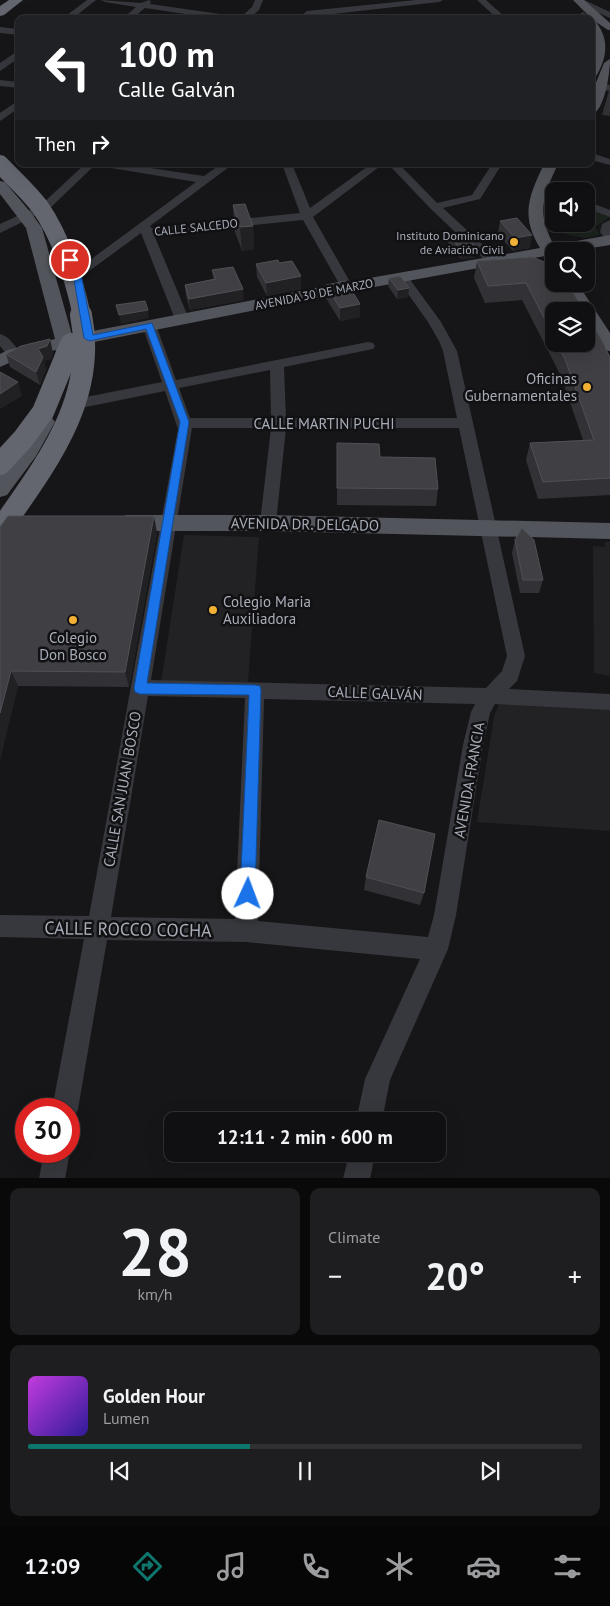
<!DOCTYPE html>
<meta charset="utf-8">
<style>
body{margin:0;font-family:"PT Sans",sans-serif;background:#1e1e20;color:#f1f3f6;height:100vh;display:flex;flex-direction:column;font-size:19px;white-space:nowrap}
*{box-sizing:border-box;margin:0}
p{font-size:16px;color:#9c9d9f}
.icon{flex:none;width:28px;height:28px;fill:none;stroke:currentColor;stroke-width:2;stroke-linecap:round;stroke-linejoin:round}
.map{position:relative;height:1178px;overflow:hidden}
.side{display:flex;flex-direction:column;gap:10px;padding:10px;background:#09090a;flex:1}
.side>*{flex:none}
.hud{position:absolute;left:15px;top:15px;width:580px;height:152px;border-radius:10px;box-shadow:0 5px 20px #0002,0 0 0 1px #303032;background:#202124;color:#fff;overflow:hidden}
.fabs{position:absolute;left:545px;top:182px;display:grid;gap:10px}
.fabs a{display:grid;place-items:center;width:50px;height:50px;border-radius:10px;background:#101012;box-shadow:0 5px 20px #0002,0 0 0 1px #303032;font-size:25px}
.speed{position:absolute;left:15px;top:1098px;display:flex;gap:10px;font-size:25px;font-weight:700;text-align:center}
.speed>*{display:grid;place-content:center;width:65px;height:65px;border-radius:50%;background:#101012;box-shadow:0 5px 20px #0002,0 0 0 1px #303032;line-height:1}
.speed .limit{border:8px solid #d22;background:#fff;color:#111}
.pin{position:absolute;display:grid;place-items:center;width:42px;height:42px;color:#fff;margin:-21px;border:2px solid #fff;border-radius:50%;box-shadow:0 1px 5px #0007}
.me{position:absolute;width:55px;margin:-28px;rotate:2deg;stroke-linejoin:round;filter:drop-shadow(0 0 4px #0008)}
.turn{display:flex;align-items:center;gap:18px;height:105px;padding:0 20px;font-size:22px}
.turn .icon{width:65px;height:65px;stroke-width:2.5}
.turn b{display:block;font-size:35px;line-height:42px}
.then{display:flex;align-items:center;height:48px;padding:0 20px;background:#0003;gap:10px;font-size:19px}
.big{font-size:38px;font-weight:700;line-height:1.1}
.side .card{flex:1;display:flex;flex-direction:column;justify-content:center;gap:8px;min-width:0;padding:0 18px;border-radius:10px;background:#1e1e20}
.side .dial{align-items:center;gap:0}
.dial b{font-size:65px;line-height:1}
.song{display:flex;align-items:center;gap:15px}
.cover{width:60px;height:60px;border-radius:8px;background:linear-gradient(135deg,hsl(290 70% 55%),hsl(250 70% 35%))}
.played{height:5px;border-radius:2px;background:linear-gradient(90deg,#0f766e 40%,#303032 40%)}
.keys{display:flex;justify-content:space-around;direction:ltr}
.heat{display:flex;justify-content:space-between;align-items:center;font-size:28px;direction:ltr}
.side .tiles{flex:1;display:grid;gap:10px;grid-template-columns:1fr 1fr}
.card:last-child{grid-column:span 2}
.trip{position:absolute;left:164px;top:1112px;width:282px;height:50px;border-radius:10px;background:#101012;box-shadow:0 5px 20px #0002,0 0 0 1px #303032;font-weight:700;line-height:50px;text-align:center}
.tab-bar{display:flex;height:80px;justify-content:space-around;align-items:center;background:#060607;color:#9c9d9f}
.tab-bar .icon{width:35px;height:35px}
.tab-bar .selected{color:#0f766e}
.tab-bar b{font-size:22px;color:#f1f3f6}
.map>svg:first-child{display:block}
.built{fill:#222225}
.green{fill:#1c231d}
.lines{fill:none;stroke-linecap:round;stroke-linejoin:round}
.minor{fill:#37383d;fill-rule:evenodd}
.major{fill:#53555c;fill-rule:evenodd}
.highway{fill:#63666e;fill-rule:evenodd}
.highway-bridge-far1{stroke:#63666e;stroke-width:18}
.highway-bridge{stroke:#63666e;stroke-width:22}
.wall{fill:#323236}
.shaded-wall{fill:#212124}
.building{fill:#3f3f44;stroke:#4f5156}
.route{fill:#1a73e8;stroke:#114b97}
.poi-dot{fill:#f2b134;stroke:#111113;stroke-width:2}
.labels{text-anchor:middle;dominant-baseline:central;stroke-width:5;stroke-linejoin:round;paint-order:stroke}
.far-street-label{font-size:12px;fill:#a8adb8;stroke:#111113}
.far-poi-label{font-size:12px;fill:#a8adb8;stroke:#111113;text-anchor:end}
.poi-label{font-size:15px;fill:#a8adb8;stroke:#111113;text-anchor:end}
.street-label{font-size:15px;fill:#a8adb8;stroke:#111113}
.near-street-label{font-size:18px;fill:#a8adb8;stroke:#111113}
</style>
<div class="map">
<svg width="610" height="1179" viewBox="0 0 610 1179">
<rect width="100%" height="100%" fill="#161618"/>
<!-- built -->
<g class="built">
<path d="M184,535L259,537L248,682H161Z"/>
<path d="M605,542H610V676L594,673L593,546L605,547Z"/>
<path d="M502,696L610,700V831L477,822L494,717Z"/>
</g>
<!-- green -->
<path class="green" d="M586,206L610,217L595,227L600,235L584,238L565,234L560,224H586Z"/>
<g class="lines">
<!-- minor -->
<g class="minor">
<path d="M87,0H96L72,19H62Z"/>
<path d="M101,0L141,3L149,0L151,2L150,4L241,17L252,7L255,0H263L259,10L249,19H219L145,8L132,19H122L136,7L105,2Z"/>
<path d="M416,0H443L439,2L307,17L303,14L307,11Z"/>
<path d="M477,0H486L507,19H498Z"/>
<path d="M578,0H584L610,12V18L578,4Z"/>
<path d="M583,12L587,15L583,19H573Z"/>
<path d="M0,27L19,29V35L0,33Z"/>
<path d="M19,50V58L0,71V63Z"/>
<path d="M0,80L19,82V88L0,86Z"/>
<path d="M602,84L610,85V91L599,89L597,87Z"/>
<path d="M19,100V108L0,121V113Z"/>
<path d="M591,153L610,159V165L591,160Z"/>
<path d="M85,164H96L49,209L0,233V224L41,205Z"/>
<path d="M100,164H124L204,176L221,164H233L150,226L151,228L300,213L282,164H292L310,208L371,164H383L313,217L353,287L352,290H342L341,287L303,220L154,235L189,319L182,323L175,319L141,233L81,277H73L71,274L196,182L105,167Z"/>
<path d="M388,164H399L437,203L472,195L492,164H502L480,199L443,208L497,258L499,261L497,264H489L431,209Z"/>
<path d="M553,189L559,191H554V195L549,194L547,192L549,190Z"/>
<path d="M586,201L610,210V217L586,208Z"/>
<path d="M610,220V241L606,240L600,232L602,224Z"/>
<path d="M402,273L406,274L441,322L457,351L525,656L517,681L509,689L610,694V710L495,704L490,713L483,745L456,915L448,949L390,1080L382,1121H356L365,1079L420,959L246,942L107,940L78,1109L74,1118L69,1120V1109H52L84,939L0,937V915L89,916L178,429L165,391L81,408L76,406L74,403L76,400L81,398L162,382L142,325L149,321L156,325L176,380L368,342L373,343L375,346L373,349L284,367L286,418H457L443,351L439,341L428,322L396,277ZM270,370L271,418H190L179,388ZM192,428H271L260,523L262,527L268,529L274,527L276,523L286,428H459L507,656L502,671L486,688L151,680ZM148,696L245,698L235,919L111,917ZM264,699L475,704L471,712L463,745L434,915L428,937L258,921Z"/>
<path d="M0,334C9,336 16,347 21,354L19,357H9L0,346Z"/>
<path d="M69,1148L70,1151L65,1179H39L44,1151H69Z"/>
<path d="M349,1154H375L370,1179H343Z"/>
</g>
<!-- major -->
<g class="major">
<path d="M573,0H584L610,23V30H608L596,22C610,40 607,59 595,78L591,79V61L596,42L591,30V20L594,21Z"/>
<path d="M610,59C610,72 605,111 591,115V95L604,63Z"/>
<path d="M544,164H558C543,196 536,213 554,245L610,235V245L573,251H554V263L548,261L545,256L347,292L74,346L73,356L70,360L64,361L58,360L55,356L56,350L20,358L0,367V354L8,350L55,339L26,228L0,194V181L5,182L32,214L42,228L72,335L347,282L540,248C520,215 529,196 544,164Z"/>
<path d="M562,284H578L610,333V351L604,350L586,322V311H579Z"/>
<path d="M45,416L52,418L55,422L36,456L7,495L0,497V475L21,447L38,418Z"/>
<path d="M126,515H268L610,523V539L268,531H126L119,528L115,523L119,518Z"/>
</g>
<!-- highway -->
<path class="highway" d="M9,0H23L4,15L0,16V6Z"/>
<!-- highway-bridge-far1 -->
<path class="highway-bridge-far1" d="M0,164C13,178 28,191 40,207C62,238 74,279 82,316"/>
<!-- highway-bridge -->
<g class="highway-bridge">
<path d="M0,464L23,439L43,412L71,344"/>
<path d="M0,530C45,465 98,399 81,315"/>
</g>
</g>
<!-- wall -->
<g class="wall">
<path d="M610,87V116L602,115Z"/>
<path d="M233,205L253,226L254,249L242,251L234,229Z"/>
<path d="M500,221L530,248L513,251L498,234Z"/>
<path d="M449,235L476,248L475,257L461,259L448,244Z"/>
<path d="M532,257L554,311V344H586L610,358V495L538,499L526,460L530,443L583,440L561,376L522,300L485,303L474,278L477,261Z"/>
<path d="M279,263L301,276V289L267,296L257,277L256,264Z"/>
<path d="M212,270L244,300L190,310L186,296L185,285L213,279Z"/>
<path d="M389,278L409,288L408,297L397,299L388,286Z"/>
<path d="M326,285L360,304V317L340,321L326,298Z"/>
<path d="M53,353L51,359L44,361L46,370L40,385L10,367L6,354Z"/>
<path d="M337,443L380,457L438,489L436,506L337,505Z"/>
<path d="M0,527L157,533L129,687L18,686L0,759Z"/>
<path d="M515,540L543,580L539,593H520L512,553Z"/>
<path d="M366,877L424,893L420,905L364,890Z"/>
</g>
<!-- shaded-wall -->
<g class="shaded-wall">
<path d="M253,226L254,249L242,251L240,227Z"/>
<path d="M532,235L530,248L513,251L515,238Z"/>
<path d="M476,248L475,257L461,259L462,251Z"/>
<path d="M301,276V289L267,296L266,283Z"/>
<path d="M409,288L408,297L397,299L398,290Z"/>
<path d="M243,289L244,300L190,310L189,299Z"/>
<path d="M360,304V317L340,321V308Z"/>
<path d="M148,310L149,318L121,324L119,315Z"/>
<path d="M50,339L53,353L51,359L44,361L46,370L40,385L36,372L38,349Z"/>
<path d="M18,382L22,396L0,409V394Z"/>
<path d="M154,516L157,533L129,687L125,672Z"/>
<path d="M11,671L18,686L0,759V713Z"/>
</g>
<!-- building -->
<g class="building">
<path d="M245,204L253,226L240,227L233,205Z"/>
<path d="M517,218L532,235L515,238L500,221Z"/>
<path d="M462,232L476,248L462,251L449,235Z"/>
<path d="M532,257L554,266V284H568L584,311H554V337L526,283L488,286L477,261Z"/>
<path d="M278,260L279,263L292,261L301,276L266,283L256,264Z"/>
<path d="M233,267L243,289L189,299L185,285L216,279L212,270Z"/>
<path d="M400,276L409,288L398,290L389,278Z"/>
<path d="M346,281L360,304L340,308L326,285Z"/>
<path d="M145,301L148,310L119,315L116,305Z"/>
<path d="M586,314L603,342L610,358V478L543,482L530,443L594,440L565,359L557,344H586Z"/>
<path d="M50,339L47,346L38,349L43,357L36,372L6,354L21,346Z"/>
<path d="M0,372L18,382L0,394Z"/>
<path d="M337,443L379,444L380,457L435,458L438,489L337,488Z"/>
<path d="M8,516H154L125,672L11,671L0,713V527Z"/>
<path d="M522,528L534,540L543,580H523L515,540Z"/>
<path d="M379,820L435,834L424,893L366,877Z"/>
</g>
<!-- route -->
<path class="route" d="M68,258H73L81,274L93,335L152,323L189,422L147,683L255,685L260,686L261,690L255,894L253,899L248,901L242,899L240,894L249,695L140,694L135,692L134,688L180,422L146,329L89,341L84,338L73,274L66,260Z"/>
<!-- markers -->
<g class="poi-dot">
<circle cx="514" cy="242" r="5"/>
<circle cx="587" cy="387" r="5"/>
<circle cx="213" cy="610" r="5"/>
<circle cx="73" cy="620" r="5"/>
</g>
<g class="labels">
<!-- far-street labels -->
<g class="far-street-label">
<text transform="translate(196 227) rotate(-6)">CALLE SALCEDO</text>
<text transform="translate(314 294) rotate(-11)">AVENIDA 30 DE MARZO</text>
</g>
<!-- far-poi labels -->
<g class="far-poi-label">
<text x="504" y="235">Instituto Dominicano<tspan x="504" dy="14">de Aviación Civil</tspan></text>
</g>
<!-- poi labels -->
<g class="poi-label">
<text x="577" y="378">Oficinas<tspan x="577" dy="17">Gubernamentales</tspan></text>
<text x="223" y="601" text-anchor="start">Colegio Maria<tspan x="223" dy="17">Auxiliadora</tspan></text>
<text x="73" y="637" text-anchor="middle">Colegio<tspan x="73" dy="17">Don Bosco</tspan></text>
</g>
<!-- street labels -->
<g class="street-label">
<text x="324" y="423">CALLE MARTIN PUCHI</text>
<text transform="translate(305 524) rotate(1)">AVENIDA DR. DELGADO</text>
<text transform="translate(375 693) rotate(2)">CALLE GALVÁN</text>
<text transform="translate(469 780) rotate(-80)">AVENIDA FRANCIA</text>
<text transform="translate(122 789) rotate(-80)">CALLE SAN JUAN BOSCO</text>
</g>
<!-- near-street labels -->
<g class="near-street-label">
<text transform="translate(128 929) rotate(1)">CALLE ROCCO COCHA</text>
</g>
</g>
</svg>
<div class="fabs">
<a><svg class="icon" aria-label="sound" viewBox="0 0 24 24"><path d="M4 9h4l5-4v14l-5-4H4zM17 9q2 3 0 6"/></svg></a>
<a><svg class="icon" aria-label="search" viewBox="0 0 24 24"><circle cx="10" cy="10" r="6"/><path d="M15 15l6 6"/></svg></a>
<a><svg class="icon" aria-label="layers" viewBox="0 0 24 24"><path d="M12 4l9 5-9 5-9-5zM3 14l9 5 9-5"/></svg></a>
</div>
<div class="speed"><div class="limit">30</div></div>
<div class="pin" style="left:70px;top:260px;background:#d93025"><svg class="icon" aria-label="arrive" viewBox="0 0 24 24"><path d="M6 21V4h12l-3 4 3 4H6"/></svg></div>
<svg class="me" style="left:248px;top:894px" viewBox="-20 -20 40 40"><circle r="19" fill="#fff"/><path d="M0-13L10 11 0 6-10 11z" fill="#1a73e8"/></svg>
<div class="trip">12:11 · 2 min · 600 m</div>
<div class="hud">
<div class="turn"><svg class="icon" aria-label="left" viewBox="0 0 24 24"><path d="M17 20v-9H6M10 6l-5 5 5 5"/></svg><div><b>100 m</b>Calle Galván</div></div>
<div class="then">Then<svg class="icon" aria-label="right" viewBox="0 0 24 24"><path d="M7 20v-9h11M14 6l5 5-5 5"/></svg></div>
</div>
</div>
<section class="side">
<div class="tiles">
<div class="card dial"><b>28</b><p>km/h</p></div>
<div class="card"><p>Climate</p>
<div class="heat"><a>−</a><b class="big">20°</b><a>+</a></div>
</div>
<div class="card">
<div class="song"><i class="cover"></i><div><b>Golden Hour</b><p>Lumen</p></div></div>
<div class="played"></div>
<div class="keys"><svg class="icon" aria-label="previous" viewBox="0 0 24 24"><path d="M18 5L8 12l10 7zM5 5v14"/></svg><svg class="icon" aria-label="pause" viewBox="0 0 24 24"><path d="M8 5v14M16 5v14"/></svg><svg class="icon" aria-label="next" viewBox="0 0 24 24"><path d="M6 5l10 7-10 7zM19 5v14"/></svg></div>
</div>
</div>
</section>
<nav class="tab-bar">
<b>12:09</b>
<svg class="icon selected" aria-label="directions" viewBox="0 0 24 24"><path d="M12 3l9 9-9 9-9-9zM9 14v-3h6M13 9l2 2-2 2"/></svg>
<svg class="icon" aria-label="music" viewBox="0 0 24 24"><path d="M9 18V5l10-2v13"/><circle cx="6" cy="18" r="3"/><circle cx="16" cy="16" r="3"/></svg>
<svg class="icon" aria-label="phone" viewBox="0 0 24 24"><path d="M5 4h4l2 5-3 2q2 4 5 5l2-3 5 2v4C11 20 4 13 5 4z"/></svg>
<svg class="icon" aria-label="climate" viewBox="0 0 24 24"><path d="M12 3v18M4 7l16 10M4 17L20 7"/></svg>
<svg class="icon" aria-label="car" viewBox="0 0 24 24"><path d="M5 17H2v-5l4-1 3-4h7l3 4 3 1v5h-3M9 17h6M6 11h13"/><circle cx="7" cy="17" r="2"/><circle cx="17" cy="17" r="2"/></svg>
<svg class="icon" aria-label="filters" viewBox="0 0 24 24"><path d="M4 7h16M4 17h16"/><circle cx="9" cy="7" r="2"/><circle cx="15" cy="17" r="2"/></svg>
</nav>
